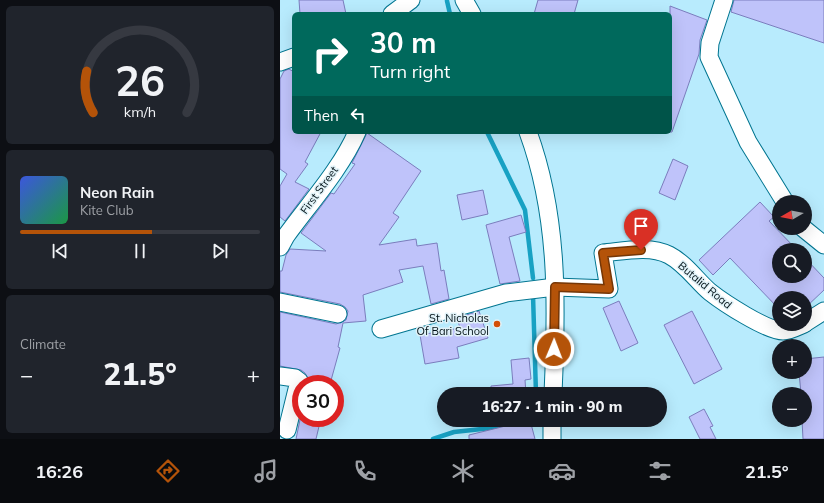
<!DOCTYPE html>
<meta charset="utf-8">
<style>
body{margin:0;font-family:Mulish,sans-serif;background:#20242c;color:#f1f3f6;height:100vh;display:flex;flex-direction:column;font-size:15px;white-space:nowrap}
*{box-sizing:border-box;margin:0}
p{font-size:13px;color:#9ea1a6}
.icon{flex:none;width:22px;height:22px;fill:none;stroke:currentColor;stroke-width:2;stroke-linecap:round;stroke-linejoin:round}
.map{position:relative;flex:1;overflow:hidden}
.panel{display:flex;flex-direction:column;gap:6px;padding:6px;background:#0d0f14;width:280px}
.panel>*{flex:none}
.banner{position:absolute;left:12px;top:12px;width:380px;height:122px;border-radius:6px;box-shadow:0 4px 16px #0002;background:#00695c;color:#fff;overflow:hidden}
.needle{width:26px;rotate:261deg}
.buttons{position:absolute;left:492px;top:195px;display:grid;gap:8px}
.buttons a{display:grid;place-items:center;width:40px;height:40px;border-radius:50%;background:#171b24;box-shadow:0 4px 16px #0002;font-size:20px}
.speed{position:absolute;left:12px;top:375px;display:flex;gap:8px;font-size:20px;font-weight:700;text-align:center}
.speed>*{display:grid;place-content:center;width:52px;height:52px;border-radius:50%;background:#171b24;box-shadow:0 4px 16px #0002;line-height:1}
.speed .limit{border:6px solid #d22;background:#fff;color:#111}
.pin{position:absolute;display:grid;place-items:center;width:34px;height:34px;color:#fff;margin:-41px -17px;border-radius:50% 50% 50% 0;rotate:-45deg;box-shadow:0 0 4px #0007}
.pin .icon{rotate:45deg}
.me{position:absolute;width:44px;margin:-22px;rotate:1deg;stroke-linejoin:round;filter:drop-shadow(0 0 3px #0008)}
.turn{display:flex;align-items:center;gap:14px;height:84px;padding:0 12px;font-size:18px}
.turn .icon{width:52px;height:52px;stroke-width:2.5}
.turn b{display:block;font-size:28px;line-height:34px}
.then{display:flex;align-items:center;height:38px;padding:0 12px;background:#0003;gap:8px;font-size:15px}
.big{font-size:30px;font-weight:800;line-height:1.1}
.panel .card{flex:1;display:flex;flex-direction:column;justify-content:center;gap:6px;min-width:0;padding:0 14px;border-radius:6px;background:#20242c}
.panel .dial{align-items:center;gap:0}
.dial svg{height:104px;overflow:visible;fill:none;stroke:#363941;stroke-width:7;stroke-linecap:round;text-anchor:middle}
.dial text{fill:#f1f3f6;stroke:none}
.song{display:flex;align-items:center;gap:12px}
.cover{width:48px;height:48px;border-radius:6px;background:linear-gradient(135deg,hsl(230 70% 55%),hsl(140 70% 35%))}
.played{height:4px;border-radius:2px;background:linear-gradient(90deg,#b45309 55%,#363941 55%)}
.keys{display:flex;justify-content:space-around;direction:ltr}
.heat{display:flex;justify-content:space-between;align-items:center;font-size:22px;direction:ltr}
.trip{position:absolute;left:157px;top:387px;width:230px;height:40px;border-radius:20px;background:#171b24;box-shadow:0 4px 16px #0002;font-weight:800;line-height:40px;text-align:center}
.menu{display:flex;height:64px;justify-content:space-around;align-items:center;background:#090b0e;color:#9ea1a6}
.menu .icon{width:28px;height:28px}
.menu .on{color:#b45309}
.menu b{font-size:18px;color:#f1f3f6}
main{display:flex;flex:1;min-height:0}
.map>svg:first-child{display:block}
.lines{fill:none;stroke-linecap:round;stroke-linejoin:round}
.stream{stroke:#18a1c3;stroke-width:4.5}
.building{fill:#bfc3fa;stroke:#7b7dbd}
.minor-casing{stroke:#007590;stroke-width:19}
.minor{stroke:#fff;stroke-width:17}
.route-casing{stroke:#753606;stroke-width:10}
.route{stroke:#b45309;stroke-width:7}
.poi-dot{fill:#d34e06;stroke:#e1f2f8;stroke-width:1.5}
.labels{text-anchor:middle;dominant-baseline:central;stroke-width:3;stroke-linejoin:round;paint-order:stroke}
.street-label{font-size:11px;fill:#001016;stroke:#e1f2f8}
.poi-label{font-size:11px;fill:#001016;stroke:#e1f2f8;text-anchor:end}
</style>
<main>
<section class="panel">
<div class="card dial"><svg viewBox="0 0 100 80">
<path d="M14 69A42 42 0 1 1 86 69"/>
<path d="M14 69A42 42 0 0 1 9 37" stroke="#b45309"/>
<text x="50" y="56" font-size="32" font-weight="700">26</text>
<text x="50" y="72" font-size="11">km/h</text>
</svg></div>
<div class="card">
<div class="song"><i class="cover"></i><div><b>Neon Rain</b><p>Kite Club</p></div></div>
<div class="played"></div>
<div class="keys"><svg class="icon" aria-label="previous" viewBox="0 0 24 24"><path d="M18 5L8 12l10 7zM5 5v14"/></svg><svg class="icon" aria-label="pause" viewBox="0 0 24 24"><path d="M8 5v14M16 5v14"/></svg><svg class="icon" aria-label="next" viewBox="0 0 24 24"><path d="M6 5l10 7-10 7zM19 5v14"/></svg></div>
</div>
<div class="card"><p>Climate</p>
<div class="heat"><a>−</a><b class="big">21.5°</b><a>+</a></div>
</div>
</section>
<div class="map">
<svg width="544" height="439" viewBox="0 0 544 439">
<rect width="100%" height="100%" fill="#b8ebfd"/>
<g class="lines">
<!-- stream -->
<g class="stream">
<path d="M167,1L170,14"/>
<path d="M207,132L245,210L253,278"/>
<path d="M253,295L256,394"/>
<path d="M153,439L174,432L211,428L239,420"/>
</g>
</g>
<!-- building -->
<g class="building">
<path d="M19,0H63L66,14H20Z"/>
<path d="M258,0H298L294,14H254Z"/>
<path d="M454,0H544V43L451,12Z"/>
<path d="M390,6L427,20L420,40L419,54L392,132H390Z"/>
<path d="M9,69L14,72V132H41L25,162L28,164L15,182L29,189L5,221L0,217V186L7,174L0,169V79L4,71Z"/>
<path d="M87,133L141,171L113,213L119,217L99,245L136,239L137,246L157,243L161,271L164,270L169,299L151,304L143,266L119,270L123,282L83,295L86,321L63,323L58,347L60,348L50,384H35V381L29,380L25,373L21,370L0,366V312L56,324L66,320L68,311L65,307L60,304L0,292V271H2L6,255L10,249L46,251L21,233L51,193L54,194L75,164L72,163Z"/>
<path d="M393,159L408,166L395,200L379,193Z"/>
<path d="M203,190L208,214L182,220L177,195Z"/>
<path d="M480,202L494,217L489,221L517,250H499V276H525V258L544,278V290L525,308V298H499V309L450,258L433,275L419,260Z"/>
<path d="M241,215L246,232L229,237L240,281L220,284L206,225Z"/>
<path d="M339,301L358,343L341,351L323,308Z"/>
<path d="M199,311L208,338L177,347L179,358L145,364L140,335L180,328L177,318Z"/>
<path d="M412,311L442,369L414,384L384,325Z"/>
<path d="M544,357V439H523L522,420H525V394H521L519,372H525V359Z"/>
<path d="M249,358L251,379L245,380L246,394H211V386L233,384L231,360Z"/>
<path d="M424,409L433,426L430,427L436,439H420L409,417Z"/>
<path d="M21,415V418H41L36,439H16Z"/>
<path d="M250,420L255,439H189V435Z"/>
</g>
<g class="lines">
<!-- minor casing -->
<g class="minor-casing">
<g id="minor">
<path d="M184,0L192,14"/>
<path d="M444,0L430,43L429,57L468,142L505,202"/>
<path d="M112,14L131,0"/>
<path d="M0,62L14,57"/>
<path d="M248,132C279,216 277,306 273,394"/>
<path d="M523,228L544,245"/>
<path d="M0,247L6,236C29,204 61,169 77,132"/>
<path d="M0,302L58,314"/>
<path d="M525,323L544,311"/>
<path d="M101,329L226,293L275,287L329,289L323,253C344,251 370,245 389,255C406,264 417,281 430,292C444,303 487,331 503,331C510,331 517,327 524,324"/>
<path d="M0,376L15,378L19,381L7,430"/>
<path d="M272,439V420"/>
</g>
</g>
<!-- minor -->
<use href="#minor" class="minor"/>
</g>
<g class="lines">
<!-- route casing -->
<g class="route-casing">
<path id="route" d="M274,349L275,287L329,289L323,253L361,250"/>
</g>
<!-- route -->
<use href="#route" class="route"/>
</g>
<!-- markers -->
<circle class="poi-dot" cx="217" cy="324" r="4"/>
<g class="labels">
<!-- street labels -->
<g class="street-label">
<text transform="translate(39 190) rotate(-54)">First Street</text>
<text transform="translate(425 285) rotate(40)">Butalid Road</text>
</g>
<!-- poi labels -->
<g class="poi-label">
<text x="209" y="318">St. Nicholas<tspan x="209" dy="13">Of Bari School</tspan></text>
</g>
</g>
</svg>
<div class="buttons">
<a><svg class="needle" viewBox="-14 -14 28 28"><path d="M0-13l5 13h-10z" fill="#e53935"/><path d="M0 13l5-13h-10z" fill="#9ea1a6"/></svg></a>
<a><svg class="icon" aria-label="search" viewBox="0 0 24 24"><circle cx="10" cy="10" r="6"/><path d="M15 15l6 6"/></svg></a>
<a><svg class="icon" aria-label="layers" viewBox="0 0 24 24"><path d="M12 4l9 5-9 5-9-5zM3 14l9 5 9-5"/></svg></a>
<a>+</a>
<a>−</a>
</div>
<div class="speed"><div class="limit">30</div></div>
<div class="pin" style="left:361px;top:250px;background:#d93025"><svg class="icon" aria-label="arrive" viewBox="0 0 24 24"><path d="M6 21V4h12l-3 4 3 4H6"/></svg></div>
<svg class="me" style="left:274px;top:349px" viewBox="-20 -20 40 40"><circle r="17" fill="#b45309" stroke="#fff" stroke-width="3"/><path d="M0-11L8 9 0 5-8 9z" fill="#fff"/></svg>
<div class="trip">16:27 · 1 min · 90 m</div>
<div class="banner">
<div class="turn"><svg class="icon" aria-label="right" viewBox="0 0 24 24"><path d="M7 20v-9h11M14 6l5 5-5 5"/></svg><div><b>30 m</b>Turn right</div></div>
<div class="then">Then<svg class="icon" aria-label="left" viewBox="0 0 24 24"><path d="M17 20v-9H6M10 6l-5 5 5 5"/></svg></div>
</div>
</div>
</main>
<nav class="menu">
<b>16:26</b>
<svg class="icon on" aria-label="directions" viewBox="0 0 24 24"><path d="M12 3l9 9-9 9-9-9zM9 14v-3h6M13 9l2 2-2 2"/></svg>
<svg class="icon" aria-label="music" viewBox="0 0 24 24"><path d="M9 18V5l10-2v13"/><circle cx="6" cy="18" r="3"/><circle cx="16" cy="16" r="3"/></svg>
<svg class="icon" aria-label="phone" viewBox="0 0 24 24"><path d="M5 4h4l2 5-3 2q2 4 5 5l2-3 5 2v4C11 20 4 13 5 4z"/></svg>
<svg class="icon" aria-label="climate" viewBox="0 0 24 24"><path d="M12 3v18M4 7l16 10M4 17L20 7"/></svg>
<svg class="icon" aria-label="car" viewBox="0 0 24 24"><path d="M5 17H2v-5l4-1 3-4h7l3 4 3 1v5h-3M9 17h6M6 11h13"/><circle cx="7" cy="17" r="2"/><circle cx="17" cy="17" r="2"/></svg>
<svg class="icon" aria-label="filters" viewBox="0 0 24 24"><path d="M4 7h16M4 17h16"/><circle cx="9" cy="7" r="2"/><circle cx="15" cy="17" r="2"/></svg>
<b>21.5°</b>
</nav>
